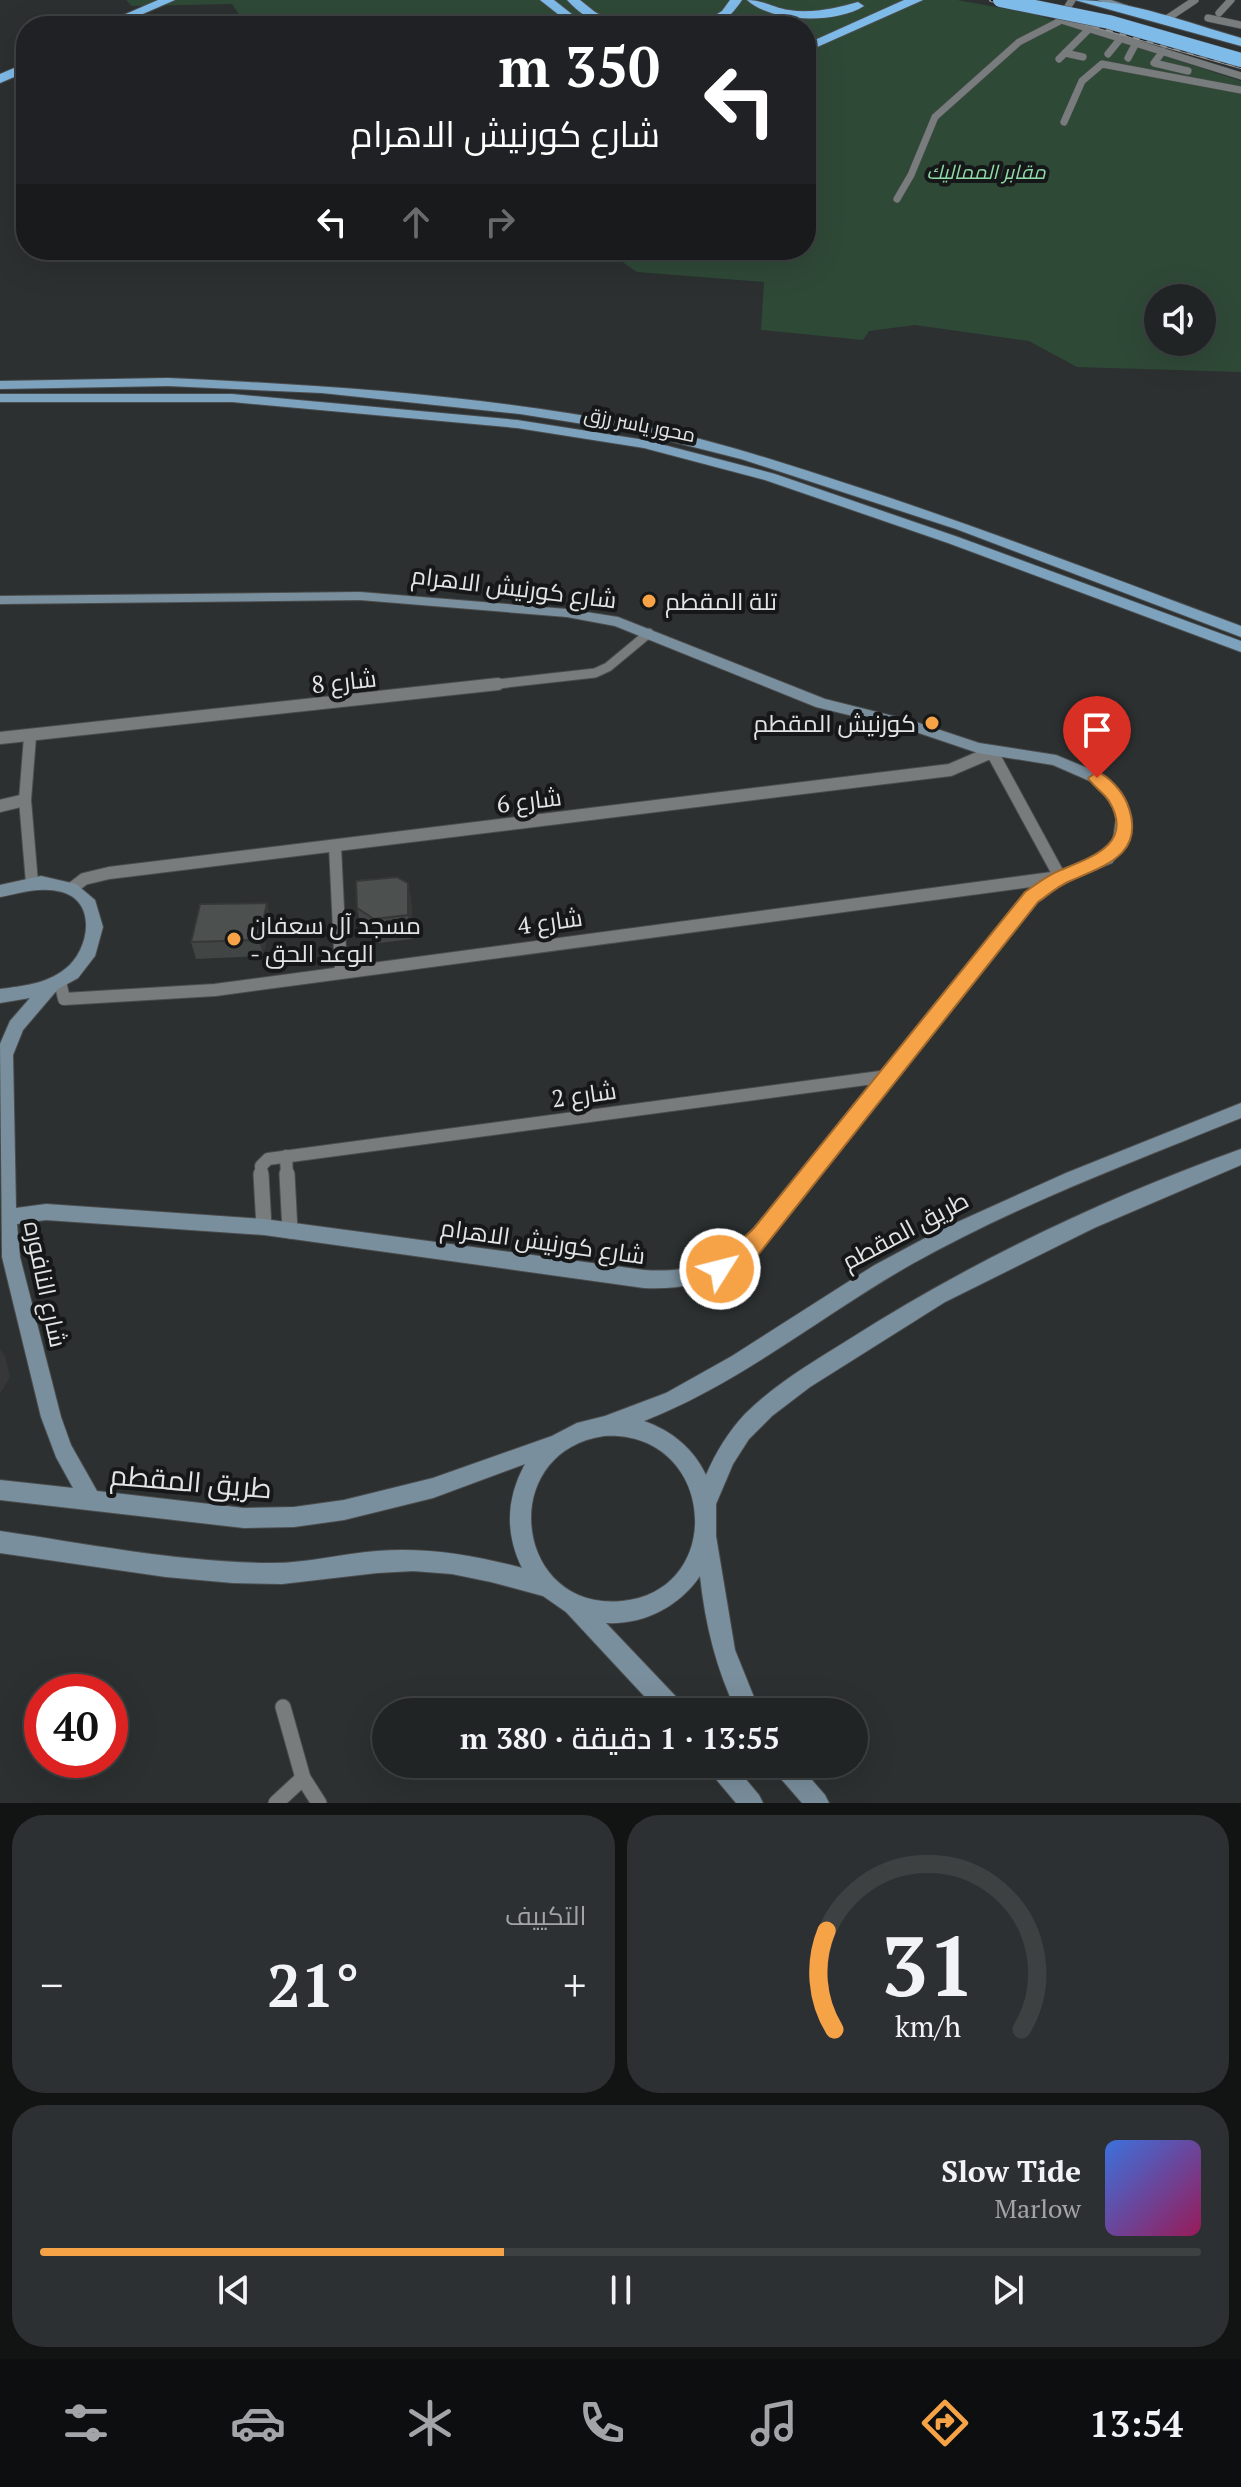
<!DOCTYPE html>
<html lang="ar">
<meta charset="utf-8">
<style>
body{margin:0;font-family:"PT Serif",Cairo,serif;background:#2d3032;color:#f1f3f6;direction:rtl;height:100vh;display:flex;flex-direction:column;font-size:30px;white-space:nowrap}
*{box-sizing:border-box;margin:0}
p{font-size:26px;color:#a2a4a7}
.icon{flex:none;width:44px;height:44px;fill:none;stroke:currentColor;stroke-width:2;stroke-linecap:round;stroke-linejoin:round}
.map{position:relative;height:1803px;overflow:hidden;direction:ltr}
.drawer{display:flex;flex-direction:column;gap:12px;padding:12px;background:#121414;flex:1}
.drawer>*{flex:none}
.banner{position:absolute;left:16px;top:16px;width:800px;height:244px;border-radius:32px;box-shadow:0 8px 32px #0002,0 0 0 2px #3e4142;direction:rtl;background:#202124;color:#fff;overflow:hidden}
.tools{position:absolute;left:1144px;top:284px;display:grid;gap:16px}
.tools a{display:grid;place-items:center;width:72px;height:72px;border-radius:50%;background:#212425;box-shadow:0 8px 32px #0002,0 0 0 2px #3e4142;font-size:40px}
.speed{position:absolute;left:24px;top:1674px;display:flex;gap:16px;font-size:40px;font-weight:700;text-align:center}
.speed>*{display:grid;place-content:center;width:104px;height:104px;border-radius:50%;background:#212425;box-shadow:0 8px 32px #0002,0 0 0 2px #3e4142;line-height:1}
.speed .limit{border:12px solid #d22;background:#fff;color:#111}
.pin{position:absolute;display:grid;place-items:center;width:68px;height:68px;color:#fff;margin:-82px -34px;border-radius:50% 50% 50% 0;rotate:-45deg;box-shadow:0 0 8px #0007}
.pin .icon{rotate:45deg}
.me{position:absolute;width:88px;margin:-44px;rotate:54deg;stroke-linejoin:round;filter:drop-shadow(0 0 6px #0008)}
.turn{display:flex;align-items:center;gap:28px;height:168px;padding:0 24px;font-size:36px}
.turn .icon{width:104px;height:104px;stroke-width:2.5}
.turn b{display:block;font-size:56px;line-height:68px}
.lanes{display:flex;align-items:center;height:76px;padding:0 24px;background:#0003;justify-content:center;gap:40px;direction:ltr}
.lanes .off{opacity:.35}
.big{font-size:60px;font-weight:600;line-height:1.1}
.drawer .widget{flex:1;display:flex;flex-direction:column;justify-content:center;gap:12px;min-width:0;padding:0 28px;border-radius:32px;background:#2d3032}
.drawer .dial{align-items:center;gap:0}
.dial svg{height:208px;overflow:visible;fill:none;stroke:#3e4142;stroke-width:7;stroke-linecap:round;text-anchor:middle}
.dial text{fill:#f1f3f6;stroke:none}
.song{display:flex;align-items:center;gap:24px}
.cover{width:96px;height:96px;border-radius:12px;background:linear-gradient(135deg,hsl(220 70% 55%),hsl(330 70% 35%))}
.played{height:8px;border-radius:4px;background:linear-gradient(90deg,#f6a247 40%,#3e4142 40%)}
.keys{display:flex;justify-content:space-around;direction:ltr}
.heat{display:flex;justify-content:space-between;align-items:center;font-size:44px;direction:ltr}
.drawer .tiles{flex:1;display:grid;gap:12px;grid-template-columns:1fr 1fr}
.widget:last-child{grid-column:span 2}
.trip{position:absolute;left:372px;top:1698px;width:496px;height:80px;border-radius:40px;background:#212425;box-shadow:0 8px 32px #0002,0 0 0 2px #3e4142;font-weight:600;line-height:80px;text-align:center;direction:rtl}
.menu{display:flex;height:128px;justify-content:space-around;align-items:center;background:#0d0e0f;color:#a2a4a7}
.menu .icon{width:56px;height:56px}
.menu .selected{color:#f6a247}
.menu b{font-size:36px;color:#f1f3f6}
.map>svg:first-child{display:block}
.green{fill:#2f4937;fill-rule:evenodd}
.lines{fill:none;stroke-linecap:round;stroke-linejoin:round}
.street-far3-casing{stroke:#4b4d4e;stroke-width:8}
.street-far2-casing{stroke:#4b4d4e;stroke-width:11}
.street-far1-casing{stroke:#4b4d4e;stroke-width:14}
.street-casing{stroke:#4b4d4e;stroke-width:17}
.secondary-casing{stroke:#4b4d4e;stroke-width:2}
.primary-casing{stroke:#4b4d4e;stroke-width:2}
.highway-casing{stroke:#4b4d4e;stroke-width:2}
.street-far3{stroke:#787c7d;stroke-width:7}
.street-far2{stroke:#787c7d;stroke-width:9}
.street-far1{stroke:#787c7d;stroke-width:12}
.street{stroke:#787c7d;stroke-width:15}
.secondary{fill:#7a8f9d;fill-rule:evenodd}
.primary{fill:#7ca2be;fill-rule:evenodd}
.highway{fill:#7fbbe9;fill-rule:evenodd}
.rail-casing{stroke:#8f9293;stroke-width:4}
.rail{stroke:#161718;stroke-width:2;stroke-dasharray:7;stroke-linecap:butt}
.highway-bridge-casing{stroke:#4b4d4e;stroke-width:15;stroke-linecap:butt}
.highway-bridge{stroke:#7fbbe9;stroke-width:14}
.wall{fill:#414544}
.shaded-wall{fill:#353837}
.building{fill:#4c504f;stroke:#353837;stroke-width:2}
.route{fill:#f6a247;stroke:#a0692e;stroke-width:2}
.poi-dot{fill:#f6a247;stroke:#161718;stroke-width:3}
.labels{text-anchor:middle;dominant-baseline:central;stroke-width:8;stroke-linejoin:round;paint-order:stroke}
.far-park-label{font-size:20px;font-style:italic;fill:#8fdba7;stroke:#161718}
.far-street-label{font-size:20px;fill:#e3e5e5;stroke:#161718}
.street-label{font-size:24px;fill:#e3e5e5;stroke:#161718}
.poi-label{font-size:24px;fill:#e3e5e5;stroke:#161718;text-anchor:start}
.near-street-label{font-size:28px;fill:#e3e5e5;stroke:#161718}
</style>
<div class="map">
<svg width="1241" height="1803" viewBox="0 0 1241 1803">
<rect width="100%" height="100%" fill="#2c3031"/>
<!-- green -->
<path class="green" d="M126,0H957L1034,14L1241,81V372L1077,367L1029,341L915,325L869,331L863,340L761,330L764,282L637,272L605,250H806V26H247L232,4L132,6ZM1158,298H1202V342H1158Z"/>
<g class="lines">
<!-- street-far3 casing -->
<g class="street-far3-casing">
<g id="street-far3">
<path d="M1219,13L1231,0"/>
<path d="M1168,18L1195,0"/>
<path d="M1208,18L1241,25"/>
<path d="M1061,20L1241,76"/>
<path d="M1163,51L1154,63L1188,71"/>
<path d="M1065,53L1083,57"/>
<path d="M1108,54L1121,38"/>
<path d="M1128,58L1136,43"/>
<path d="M1059,59L1090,28"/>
<path d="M1064,122L1082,81L1102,64L1241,90"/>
<path d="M897,199L911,175L935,117L1019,42L1058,22L1072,0"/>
</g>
</g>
<!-- street-far2 casing -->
<g class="street-far2-casing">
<path id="street-far2" d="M480,686L595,673L608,667L649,633"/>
</g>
<!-- street-far1 casing -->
<g class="street-far1-casing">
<g id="street-far1">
<path d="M30,737L25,800L32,883"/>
<path d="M0,738L498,684"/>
<path d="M0,806L25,800"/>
<path d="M335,846L341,972"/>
<path d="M60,981L64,999L215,990L1060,877L992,752L950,770L109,873L84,879L71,889"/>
<path d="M286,1156L287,1176"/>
<path d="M262,1176L261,1166L268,1159L888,1076"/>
</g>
</g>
<!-- street casing -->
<g class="street-casing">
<g id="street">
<path d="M261,1174L264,1227"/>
<path d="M287,1174L290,1231"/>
<path d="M283,1707L303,1778L319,1803"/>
<path d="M276,1803L303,1778"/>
</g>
</g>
<!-- secondary casing -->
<g class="secondary-casing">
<g id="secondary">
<path d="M1097,0H1111L1138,9L1134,12Z"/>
<path d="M360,592L567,609L618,617L825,699L913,721L979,743L1056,755L1102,774L1112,783L1129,808L1132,819L1129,841L1112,863L1066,881L1037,901L757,1254C722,1280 687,1290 644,1288L264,1235L46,1220L17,1224L20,1257L61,1417L71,1445L97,1491L244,1508L294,1507L344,1500L433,1478L552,1436L577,1423L605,1416L666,1393L732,1356L873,1266L942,1229L1066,1173L1241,1103V1118C1130,1163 1017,1205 912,1264C822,1315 741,1383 644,1421C672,1431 693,1448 706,1475C716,1452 728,1432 745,1414C775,1384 813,1362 848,1340C970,1262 1105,1198 1241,1149V1165L1094,1228L945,1302L810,1387L772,1416L749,1439L733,1464L716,1504V1536L735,1650L760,1712H737C716,1669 705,1623 700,1576C679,1607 643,1625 606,1623L683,1704L686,1712H659L566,1612L543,1596L491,1582L452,1574L413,1571L377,1573L282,1584L233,1583L166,1577L0,1553V1531C88,1544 178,1562 267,1563C304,1564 340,1554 377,1551C426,1547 474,1555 522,1568C505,1533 506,1499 525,1464L433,1498L344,1520L294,1527L244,1528L0,1500V1480L73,1488L56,1457L41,1417L2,1257L0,1044L10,1021L30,998L0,1003V989C23,986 46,984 65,969C89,951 98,902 62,892C40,886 21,893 0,897V885L41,876L76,884L95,900L103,927L95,956L78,978L58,989L23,1030L13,1055L16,1208L46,1204L264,1219L644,1270C683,1273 712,1265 743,1242L1025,893L1054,873L1100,855L1113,839L1116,819L1114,809L1102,791L1092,782L1053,765L978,753L910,730L816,707L615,626L567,617L360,600L0,604V596ZM604,1436C716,1430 728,1591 622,1601C514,1612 495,1452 604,1436Z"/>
<path d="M707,1764H733L759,1795L763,1803H736L710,1772Z"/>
<path d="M772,1764H798L825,1795L829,1803H802L775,1772Z"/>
</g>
</g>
<!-- primary casing -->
<g class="primary-casing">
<g id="primary">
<path d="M168,378C323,385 479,395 632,424C705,437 777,461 848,484C980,527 1110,577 1241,626V637L956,529L741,459L634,432L520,414L322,393L168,386L0,389V381Z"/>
<path d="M0,394H232L517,420L645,440L775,474L958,537L1241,641V652L948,543L765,480L644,448L517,428L232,402H0Z"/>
</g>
</g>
<!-- highway casing -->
<g class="highway-casing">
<g id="highway">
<path d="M158,0H175L115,26H98Z"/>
<path d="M540,0H554L587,26H573Z"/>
<path d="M567,0H580L595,12L621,26C598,26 583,17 567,0Z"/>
<path d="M730,0H742C730,18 720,26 698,26L722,11Z"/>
<path d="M747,0C763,0 774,8 789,10C812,14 836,8 858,2L864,6C836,24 772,23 747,0Z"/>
<path d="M904,0H923L806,52V44Z"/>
<path d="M1075,0C1131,0 1188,23 1241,38V46Z"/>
<path d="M26,63V72L0,83V74Z"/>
</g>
</g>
<!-- street-far3 -->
<use href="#street-far3" class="street-far3"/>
<!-- street-far2 -->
<use href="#street-far2" class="street-far2"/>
<!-- street-far1 -->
<use href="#street-far1" class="street-far1"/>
<!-- street -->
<use href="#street" class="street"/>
<!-- secondary -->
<use href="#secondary" class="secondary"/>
<!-- primary -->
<use href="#primary" class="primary"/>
<!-- highway -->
<use href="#highway" class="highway"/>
<!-- rail casing -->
<g class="rail-casing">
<path id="rail" d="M991,0L1035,9L1241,67"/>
</g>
<!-- rail -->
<use href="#rail" class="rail"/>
<!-- highway-bridge casing -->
<g class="highway-bridge-casing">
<path id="highway-bridge" d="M1000,0L1109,22L1241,60"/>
</g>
<!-- highway-bridge -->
<use href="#highway-bridge" class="highway-bridge"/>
</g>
<!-- wall -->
<g class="wall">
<path d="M408,883L412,908V939L379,943L362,933L357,908Z"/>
<path d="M271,920L263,956L196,959L191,942Z"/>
</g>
<!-- shaded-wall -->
<g class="shaded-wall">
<path d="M408,883L412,908V939L408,915Z"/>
<path d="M267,903L271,920L263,956L259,940Z"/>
<path d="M0,1349L5,1356L10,1377L0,1394Z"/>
</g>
<!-- building -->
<g class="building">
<path d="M397,877L408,883V915L374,919L357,908L356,881Z"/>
<path d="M267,903L259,940L191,942L200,904Z"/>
</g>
<!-- route -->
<path class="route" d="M1097,772C1109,776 1122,791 1127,803C1147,853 1107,865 1070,881C1058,886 1048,895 1038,902L758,1255L720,1278L712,1276L709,1269C717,1252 742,1242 754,1228L1025,892C1035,885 1045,877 1056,872C1086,859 1136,846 1109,801C1104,793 1094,787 1088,778Z"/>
<!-- markers -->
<g class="poi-dot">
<circle cx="649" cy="601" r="8"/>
<circle cx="932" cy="723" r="8"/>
<circle cx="234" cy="939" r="8"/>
</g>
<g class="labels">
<!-- far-park labels -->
<g class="far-park-label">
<text x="986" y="171">مقابر المماليك</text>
</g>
<!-- far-street labels -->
<g class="far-street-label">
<text transform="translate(640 424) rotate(11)">محور ياسر رزق</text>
</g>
<!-- street labels -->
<g class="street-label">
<text transform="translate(514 587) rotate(7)">شارع كورنيش الاهرام</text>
<text transform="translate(344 681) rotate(-6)">شارع 8</text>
<text transform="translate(529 800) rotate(-7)">شارع 6</text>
<text transform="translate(550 921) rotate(-8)">شارع 4</text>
<text transform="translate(584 1094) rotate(-8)">شارع 2</text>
<text transform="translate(905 1230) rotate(-28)">طريق المقطم</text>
<text transform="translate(543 1241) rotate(8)">شارع كورنيش الاهرام</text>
<text transform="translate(46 1284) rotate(78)">شارع النافوره</text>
</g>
<!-- poi labels -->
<g class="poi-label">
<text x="665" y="601">تلة المقطم</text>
<text x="916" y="723" text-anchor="end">كورنيش المقطم</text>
<text x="250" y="925">مسجد آل سعفان<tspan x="250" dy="28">- الوعد الحق</tspan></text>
</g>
<!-- near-street labels -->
<g class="near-street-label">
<text transform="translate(191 1481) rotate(5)">طريق المقطم</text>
</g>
</g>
</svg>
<div class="tools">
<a><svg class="icon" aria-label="sound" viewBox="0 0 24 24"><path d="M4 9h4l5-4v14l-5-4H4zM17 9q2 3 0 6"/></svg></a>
</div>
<div class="speed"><div class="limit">40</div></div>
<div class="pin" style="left:1097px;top:778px;background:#d93025"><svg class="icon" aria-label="arrive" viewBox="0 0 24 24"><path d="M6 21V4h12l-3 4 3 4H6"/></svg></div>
<svg class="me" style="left:720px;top:1269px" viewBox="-20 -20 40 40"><circle r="17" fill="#f6a247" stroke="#fff" stroke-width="3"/><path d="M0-11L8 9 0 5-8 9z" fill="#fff"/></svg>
<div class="trip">13:55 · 1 دقيقة · 380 m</div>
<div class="banner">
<div class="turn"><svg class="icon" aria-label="left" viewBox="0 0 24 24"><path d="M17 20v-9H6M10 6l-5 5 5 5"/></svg><div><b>350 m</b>شارع كورنيش الاهرام</div></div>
<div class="lanes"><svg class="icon" aria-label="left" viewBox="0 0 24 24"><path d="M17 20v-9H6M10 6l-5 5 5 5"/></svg><svg class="icon off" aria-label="ahead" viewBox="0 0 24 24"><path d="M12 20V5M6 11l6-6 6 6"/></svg><svg class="icon off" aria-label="right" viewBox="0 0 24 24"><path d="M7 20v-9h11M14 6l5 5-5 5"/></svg></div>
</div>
</div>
<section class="drawer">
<div class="tiles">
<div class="widget dial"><svg viewBox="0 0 100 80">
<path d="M14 69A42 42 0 1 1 86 69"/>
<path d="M14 69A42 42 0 0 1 11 31" stroke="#f6a247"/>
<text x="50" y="56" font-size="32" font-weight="700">31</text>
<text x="50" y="72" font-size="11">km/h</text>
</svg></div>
<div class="widget"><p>التكييف</p>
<div class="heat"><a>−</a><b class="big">21°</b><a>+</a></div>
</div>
<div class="widget">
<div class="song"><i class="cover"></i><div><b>Slow Tide</b><p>Marlow</p></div></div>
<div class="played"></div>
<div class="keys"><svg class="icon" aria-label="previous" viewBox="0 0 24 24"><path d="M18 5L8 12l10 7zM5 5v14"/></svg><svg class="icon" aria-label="pause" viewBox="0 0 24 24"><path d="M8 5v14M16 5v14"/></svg><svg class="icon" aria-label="next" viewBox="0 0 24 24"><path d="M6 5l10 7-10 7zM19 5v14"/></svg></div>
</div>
</div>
</section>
<nav class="menu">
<b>13:54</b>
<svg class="icon selected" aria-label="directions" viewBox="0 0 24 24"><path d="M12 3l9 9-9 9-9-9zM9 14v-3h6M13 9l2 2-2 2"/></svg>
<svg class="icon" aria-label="music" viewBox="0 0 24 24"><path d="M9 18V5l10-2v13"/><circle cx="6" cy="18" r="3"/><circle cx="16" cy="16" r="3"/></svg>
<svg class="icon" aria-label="phone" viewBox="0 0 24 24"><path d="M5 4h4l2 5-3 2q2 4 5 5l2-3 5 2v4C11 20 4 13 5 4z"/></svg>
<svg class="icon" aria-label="climate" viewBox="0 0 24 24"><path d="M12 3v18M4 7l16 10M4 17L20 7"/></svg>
<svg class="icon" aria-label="car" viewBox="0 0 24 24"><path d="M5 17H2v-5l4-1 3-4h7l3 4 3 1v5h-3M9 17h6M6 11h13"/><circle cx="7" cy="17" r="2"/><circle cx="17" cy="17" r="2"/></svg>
<svg class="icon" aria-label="filters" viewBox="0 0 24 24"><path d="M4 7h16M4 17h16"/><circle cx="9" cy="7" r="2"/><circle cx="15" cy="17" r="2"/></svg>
</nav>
